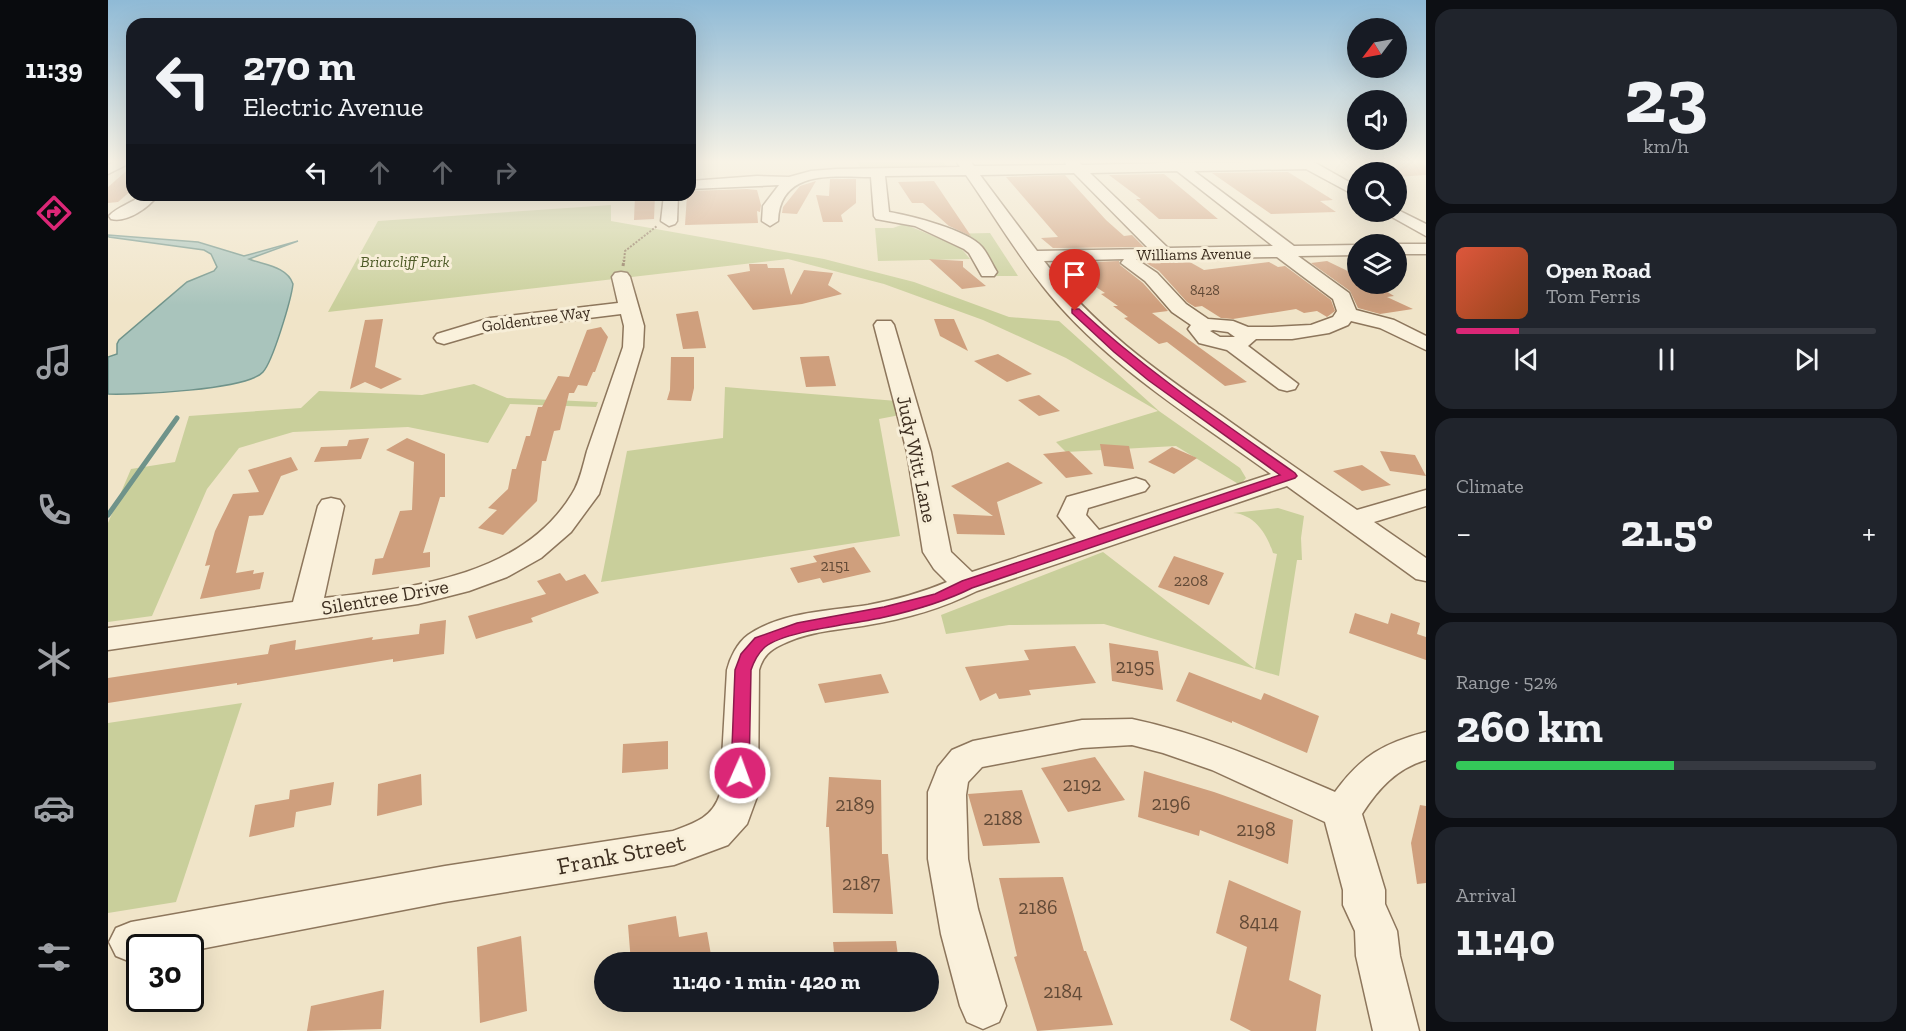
<!DOCTYPE html>
<meta charset="utf-8">
<style>
body{margin:0;font-family:"Zilla Slab",serif;background:#20242c;color:#f1f3f6;height:100vh;display:flex;flex-direction:column;font-size:22px;white-space:nowrap}
*{box-sizing:border-box;margin:0}
p{font-size:20px;color:#9ea1a6}
.icon{flex:none;width:33px;height:33px;fill:none;stroke:currentColor;stroke-width:2;stroke-linecap:round;stroke-linejoin:round}
.map{position:relative;flex:1;overflow:hidden}
.side{display:flex;flex-direction:column;gap:9px;padding:9px;background:#0d0f14;width:480px}
.side>*{flex:none}
.banner{position:absolute;left:18px;top:18px;width:570px;height:183px;border-radius:18px;box-shadow:0 6px 24px #0002;background:#171b24;color:#f1f3f6;overflow:hidden}
.needle{width:39px;rotate:238deg}
.buttons{position:absolute;left:1239px;top:18px;display:grid;gap:12px}
.buttons a{display:grid;place-items:center;width:60px;height:60px;border-radius:50%;background:#171b24;box-shadow:0 6px 24px #0002;font-size:30px}
.speed{position:absolute;left:18px;top:934px;display:flex;gap:12px;font-size:30px;font-weight:700;text-align:center}
.speed>*{display:grid;place-content:center;width:78px;height:78px;border-radius:50%;background:#171b24;box-shadow:0 6px 24px #0002;line-height:1}
.speed .limit{border:3px solid #111;border-radius:9px;background:#fff;color:#111}
.pin{position:absolute;display:grid;place-items:center;width:51px;height:51px;color:#fff;margin:-62px -26px;border-radius:50% 50% 50% 0;rotate:-45deg;box-shadow:0 0 6px #0007}
.pin .icon{rotate:45deg}
.me{position:absolute;width:66px;margin:-33px;rotate:2deg;stroke-linejoin:round;filter:drop-shadow(0 0 4px #0008)}
.turn{display:flex;align-items:center;gap:21px;height:126px;padding:0 18px;font-size:27px}
.turn .icon{width:78px;height:78px;stroke-width:2.5}
.turn b{display:block;font-size:42px;line-height:51px}
.lanes{display:flex;align-items:center;height:57px;padding:0 18px;background:#0003;justify-content:center;gap:30px;direction:ltr}
.lanes .off{opacity:.35}
.big{font-size:45px;font-weight:700;line-height:1.1}
.side .widget{flex:1;display:flex;flex-direction:column;justify-content:center;gap:9px;min-width:0;padding:0 21px;border-radius:18px;background:#20242c}
.side .dial{align-items:center;gap:0}
.dial b{font-size:78px;line-height:1}
.song{display:flex;align-items:center;gap:18px}
.cover{width:72px;height:72px;border-radius:9px;background:linear-gradient(135deg,hsl(10 70% 55%),hsl(20 70% 35%))}
.played{height:6px;border-radius:3px;background:linear-gradient(90deg,#db2777 15%,#363941 15%)}
.keys{display:flex;justify-content:space-around;direction:ltr}
.heat{display:flex;justify-content:space-between;align-items:center;font-size:33px;direction:ltr}
.charge{height:9px;border-radius:4px;background:linear-gradient(90deg,#34c759 52%,#363941 0)}
.trip{position:absolute;left:486px;top:952px;width:345px;height:60px;border-radius:30px;background:#171b24;box-shadow:0 6px 24px #0002;font-weight:700;line-height:60px;text-align:center}
main{display:flex;flex:1;min-height:0}
.tab-bar{display:flex;flex-direction:column;width:108px;justify-content:space-around;align-items:center;background:#090b0e;color:#9ea1a6}
.tab-bar .icon{width:42px;height:42px}
.tab-bar .active{color:#db2777}
.tab-bar b{font-size:27px;color:#f1f3f6}
.map>svg:first-child{display:block}
.green{fill:#c9cf9b}
.water{fill:#a9c4bc;stroke:#6f938a;stroke-width:1.5}
.lines{fill:none;stroke-linecap:round;stroke-linejoin:round}
.stream{stroke:#6f938a;stroke-width:5}
.building{fill:#cf9f7d}
.minor-casing{stroke:#8d765c;stroke-width:3}
.path-far1{stroke:#8d765c;stroke-width:2;stroke-dasharray:2 1.5;stroke-linecap:butt}
.path{stroke:#8d765c;stroke-width:3;stroke-dasharray:3 2;stroke-linecap:butt}
.minor{fill:#faf1dc;fill-rule:evenodd}
.route{fill:#db2777;stroke:#8e194d;stroke-width:1.5}
.labels{text-anchor:middle;dominant-baseline:central;stroke-width:6;stroke-linejoin:round;paint-order:stroke}
.far-number-label{font-size:14px;fill:#624a37}
.far-street-label{font-size:16px;fill:#3d2e20;stroke:#f7eed8}
.far-park-label{font-size:16px;font-style:italic;fill:#4d5a26;stroke:#f7eed8}
.number-label{font-size:16px;fill:#624a37}
.street-label{font-size:20px;fill:#3d2e20;stroke:#f7eed8}
.near-number-label{font-size:20px;fill:#624a37}
.near-street-label{font-size:24px;fill:#3d2e20;stroke:#f7eed8}
</style>
<main>
<nav class="tab-bar">
<b>11:39</b>
<svg class="icon active" aria-label="directions" viewBox="0 0 24 24"><path d="M12 3l9 9-9 9-9-9zM9 14v-3h6M13 9l2 2-2 2"/></svg>
<svg class="icon" aria-label="music" viewBox="0 0 24 24"><path d="M9 18V5l10-2v13"/><circle cx="6" cy="18" r="3"/><circle cx="16" cy="16" r="3"/></svg>
<svg class="icon" aria-label="phone" viewBox="0 0 24 24"><path d="M5 4h4l2 5-3 2q2 4 5 5l2-3 5 2v4C11 20 4 13 5 4z"/></svg>
<svg class="icon" aria-label="climate" viewBox="0 0 24 24"><path d="M12 3v18M4 7l16 10M4 17L20 7"/></svg>
<svg class="icon" aria-label="car" viewBox="0 0 24 24"><path d="M5 17H2v-5l4-1 3-4h7l3 4 3 1v5h-3M9 17h6M6 11h13"/><circle cx="7" cy="17" r="2"/><circle cx="17" cy="17" r="2"/></svg>
<svg class="icon" aria-label="filters" viewBox="0 0 24 24"><path d="M4 7h16M4 17h16"/><circle cx="9" cy="7" r="2"/><circle cx="15" cy="17" r="2"/></svg>
</nav>
<div class="map">
<svg width="1318" height="1031" viewBox="0 0 1318 1031">
<rect width="100%" height="100%" fill="#f0e4c8"/>
<!-- green -->
<g class="green">
<path d="M749,161H835L839,167L753,168Z"/>
<path d="M503,205V221L716,259L806,282L901,317L951,321L1051,411L1132,468L1138,478L1132,485L1068,446L958,452L948,442L1050,411L958,358L875,320L776,284L680,259L220,312L270,221Z"/>
<path d="M796,224L852,247L862,259L770,261L767,228H785Z"/>
<path d="M882,233L910,276H883L871,253L835,234Z"/>
<path d="M366,384L399,398L490,402L488,407L402,404L380,443L300,427L185,432L131,448L99,489L44,616L0,622V523L23,469L67,462L81,416L193,408L211,391L314,395Z"/>
<path d="M617,387L789,401L792,415L771,419L792,536L493,582L519,451L615,438Z"/>
<path d="M1170,508L1196,516L1193,538L1194,560H1189L1171,676L996,624L901,625L838,634L833,615L995,552L1147,669L1169,554L1165,553C1159,534 1146,514 1125,513Z"/>
<path d="M134,703L68,902L0,913V723Z"/>
</g>
<!-- water -->
<path class="water" d="M0,235L90,242L136,256L190,241L141,259C155,265 179,266 185,284C183,300 165,361 155,372C139,390 27,395 0,394V357L9,354V344L11,340L79,282L106,271L109,267L103,254L96,250L1,237Z"/>
<g class="lines">
<!-- stream -->
<path class="stream" d="M0,515L69,418"/>
</g>
<!-- building -->
<g class="building">
<path d="M1288,161H1311L1318,166V175L1288,177Z"/>
<path d="M24,166V190L10,202L0,203V187Z"/>
<path d="M1180,172L1225,200L1212,201L1228,212L1163,214L1104,173Z"/>
<path d="M1056,174L1085,198L1110,219H1051L1028,199H1033L1001,175Z"/>
<path d="M957,175L998,220L1016,236L1024,235L1036,247L945,248L933,238L950,237L898,177Z"/>
<path d="M722,179H748V203L733,215L735,222H715L708,195L721,196Z"/>
<path d="M708,181L689,214L674,213L675,207L692,186Z"/>
<path d="M826,181L863,236L841,226L815,203H804L790,182Z"/>
<path d="M639,189L649,190L653,205L652,212L649,211L650,223L577,225L579,195H582V191Z"/>
<path d="M527,195H547L546,219L526,220Z"/>
<path d="M821,259L855,261V267L878,286L854,289Z"/>
<path d="M1011,261L1012,265L1035,283L1060,311L1044,313L1139,382L1117,386L1059,342L1051,344L1016,318L1020,317L1005,306H1010L993,294L997,293L982,283H988L963,263Z"/>
<path d="M1035,261H1080L1096,270L1161,262L1170,267L1177,266L1223,300L1227,311L1219,317L1209,311L1196,313L1188,309L1125,319L1113,318L1094,306L1087,307L1079,302L1051,271Z"/>
<path d="M1219,261L1250,276V284H1266L1286,296L1279,297L1305,309L1272,314L1250,308L1242,291L1203,263Z"/>
<path d="M641,264H659L660,268H676L683,295L696,270L725,273L720,285L734,294L694,304L645,310L619,275L642,271Z"/>
<path d="M590,311L598,348L575,349L568,314Z"/>
<path d="M275,319L267,367L294,379L273,389L257,382L242,389L257,320Z"/>
<path d="M826,319H846L860,351L832,336Z"/>
<path d="M493,327L500,337L487,372H485L479,386L470,385L466,393H461L452,430L446,431L438,461H434L429,501L395,535L370,528L389,510L380,508L400,489L404,469H408L418,436H422L430,407H434L450,376L461,377L479,330Z"/>
<path d="M890,354L924,374L899,382L866,361Z"/>
<path d="M721,356L728,386L698,387L692,357Z"/>
<path d="M563,357H586V388L583,401L559,400L562,390Z"/>
<path d="M931,395L952,411L931,416L910,400Z"/>
<path d="M261,438L253,459L206,462L213,447L239,446L241,440Z"/>
<path d="M299,438L337,454V497H332L315,553L322,552V567L264,575L267,559L275,558L292,511L304,510L306,462L278,450Z"/>
<path d="M992,444L1021,446L1026,469L996,466Z"/>
<path d="M1064,447L1089,458L1066,474L1040,462Z"/>
<path d="M961,451L985,474L958,478L935,454Z"/>
<path d="M1272,451L1307,455L1318,476L1282,471Z"/>
<path d="M183,457L190,470L173,476L155,515L141,516L128,573L146,570L145,574L156,572L152,589L92,599L102,565L97,566L107,531L125,494L151,492L140,470Z"/>
<path d="M900,462L935,483L889,502L897,535L849,534L845,514L885,516L843,486Z"/>
<path d="M1254,465L1283,485L1254,491L1225,471Z"/>
<path d="M746,547L763,572L715,583L712,578L690,583L682,568L709,562L705,556Z"/>
<path d="M1066,556L1116,573L1101,605L1050,587Z"/>
<path d="M452,573L458,581L477,574L491,593L423,618L425,622L368,639L360,616L438,594L429,581Z"/>
<path d="M1247,613L1280,624L1283,613L1312,623L1309,634L1318,637V660L1241,633Z"/>
<path d="M338,620L336,654L285,662V659L129,685V683L0,703V678L160,654L162,645L188,640L187,650L265,637L264,640L311,634L312,624Z"/>
<path d="M1001,643L1050,651L1055,690L1004,681Z"/>
<path d="M967,646L988,683L921,690L923,695L891,699L888,693L872,701L857,667L921,660L916,650Z"/>
<path d="M1081,672L1153,700L1156,693L1211,716L1199,753L1124,721V723L1068,701Z"/>
<path d="M773,674L781,693L717,703L710,684Z"/>
<path d="M560,741V769L514,773L515,744Z"/>
<path d="M987,757L1017,800L960,812L933,768Z"/>
<path d="M1036,771L1106,792L1185,820L1180,864L1092,830L1091,836L1030,817Z"/>
<path d="M313,774L314,805L269,816L270,784Z"/>
<path d="M721,777L773,780L774,854H780L785,914L725,913L721,827H718Z"/>
<path d="M226,782L223,805L188,812L186,827L141,837L147,805L181,799L182,790Z"/>
<path d="M914,790L932,843L875,846L860,794Z"/>
<path d="M1312,805L1318,806V883L1309,884L1303,843Z"/>
<path d="M955,877L976,951H978L1005,1025L929,1031L906,957L909,956L891,878Z"/>
<path d="M1121,880L1193,911L1181,980L1213,995L1208,1031H1143L1122,1020L1139,947L1108,933Z"/>
<path d="M568,916L571,937L599,932L603,955L574,960V963H523L520,925Z"/>
<path d="M413,936L419,1011L372,1023L369,947Z"/>
<path d="M788,941L791,963H727L725,942Z"/>
<path d="M276,990L273,1029L199,1031L203,1006Z"/>
</g>
<g class="lines">
<!-- minor casing -->
<g class="minor-casing">
<g id="minor">
<path d="M8,161H24V162L0,174V165Z"/>
<path d="M848,161H862L866,166L958,165L957,161H970L974,165L1060,163L1062,161L1076,163L1204,161L1250,187V197L1198,169L1086,171L1186,246L1250,245V255L1190,256L1241,293L1248,310L1286,320L1318,336V350L1272,328L1243,321L1240,325L1221,333L1184,339H1148L1140,346L1190,384L1187,389L1179,391L1171,389L1119,350L1091,343L1080,329L1083,325L1064,312L1037,281L1013,263L1016,259L936,261C984,325 1048,371 1114,416C1159,448 1204,479 1249,510L1318,490V506L1266,522L1318,558V581L1308,579L1179,486L869,591C835,608 798,619 760,625C732,630 701,631 675,644C662,650 655,656 651,670L650,794L639,824L620,845L566,865L337,902L82,951V948H32V961L23,962L8,956L1,942L8,928L23,922L337,866L565,831C587,823 605,817 612,794L619,670C622,658 629,643 640,635C673,612 721,611 760,605C787,600 813,593 839,582L826,569L815,552L799,452L766,325L769,321H783L786,325L823,452L843,552L864,572L968,538L950,516L959,497L1028,478L1037,481L1041,486L1037,491L980,508L978,515L991,530L1163,474C1087,419 1003,368 942,295C911,258 886,215 858,175L777,176L781,212C804,216 860,230 874,247C880,254 884,264 889,272L886,276H874L861,253L856,249L807,226L768,219L766,216L763,177C725,177 672,169 670,221L662,226L654,221L655,206L671,185L582,189V181L649,176L681,177L703,171L728,169L852,167ZM1069,171L1165,246L1060,248L982,173ZM966,173L1041,249L929,251L872,175ZM1169,257L1225,299L1229,311L1225,317L1203,325L1164,327H1140L1125,321L1100,319L1078,304L1049,273L1028,259ZM1105,330L1120,332L1127,337H1112L1102,331Z"/>
<path d="M34,195H50C41,207 20,223 3,219L1,216C9,207 24,203 34,195Z"/>
<path d="M556,195H570L569,221L567,224L561,226L553,221Z"/>
<path d="M1288,209L1318,224V236L1275,212H1288Z"/>
<path d="M1286,244H1318V254H1288V244Z"/>
<path d="M513,272L519,273L522,277L536,326L535,347L491,494L463,532L433,558L399,577L361,591L310,604L0,650V628L185,602L210,506L214,500L223,498L232,500L236,506L216,598C303,588 414,577 464,494C472,482 475,465 479,451C491,416 503,382 515,347L516,326L513,314L384,330L336,344L329,342L326,338L329,334L382,318L510,303L504,277L507,273Z"/>
<path d="M1024,719C1095,734 1160,763 1227,792C1253,756 1276,743 1318,732V760C1289,768 1270,789 1254,814L1277,890V904L1289,931L1292,956L1311,1031H1265L1248,956L1247,931L1235,905V890L1217,822L1104,770L1055,753L1024,745L974,748L874,767L860,782L858,795L860,859L870,909L898,1006L891,1022L875,1029L859,1022L852,1006L833,934L820,859V792L830,767L844,750L865,741L974,720Z"/>
</g>
</g>
<!-- path-far1 -->
<path class="path-far1" d="M516,262L517,251L549,226"/>
<!-- path -->
<path class="path" d="M515,266L516,260"/>
<!-- minor -->
<use href="#minor" class="minor"/>
</g>
<!-- sky -->
<linearGradient id="sky" x2="0" y2="1"><stop stop-color="#8fbad6"/><stop offset="0.53" stop-color="#f8f3e6"/><stop offset="1" stop-color="#f8f3e6" stop-opacity="0"/></linearGradient>
<rect width="1318" height="305" fill="url(#sky)"/>
<!-- route -->
<path class="route" d="M964,309H971C1038,371 1113,421 1187,473L1189,476L1187,478L864,588C836,602 808,610 777,617C749,624 678,630 657,647C650,653 646,661 643,670L641,773L638,779L632,781L625,779L623,773L627,670L633,654L647,638L689,623L776,607L827,594L854,581L1172,475L1040,380L1006,352L964,313Z"/>
<g class="labels">
<!-- far-number labels -->
<g class="far-number-label">
<text x="1097" y="290">8428</text>
</g>
<!-- far-street labels -->
<g class="far-street-label">
<text transform="translate(1086 254) rotate(-1)">Williams Avenue</text>
<text transform="translate(428 319) rotate(-8)">Goldentree Way</text>
</g>
<!-- far-park labels -->
<g class="far-park-label">
<text x="297" y="261">Briarcliff Park</text>
</g>
<!-- number labels -->
<g class="number-label">
<text x="727" y="565">2151</text>
<text x="1083" y="580">2208</text>
</g>
<!-- street labels -->
<g class="street-label">
<text transform="translate(809 459) rotate(78)">Judy Witt Lane</text>
<text transform="translate(277 597) rotate(-10)">Silentree Drive</text>
</g>
<!-- near-number labels -->
<g class="near-number-label">
<text x="1027" y="666">2195</text>
<text x="974" y="784">2192</text>
<text x="1063" y="803">2196</text>
<text x="747" y="804">2189</text>
<text x="895" y="818">2188</text>
<text x="1148" y="829">2198</text>
<text x="753" y="883">2187</text>
<text x="930" y="907">2186</text>
<text x="1151" y="922">8414</text>
<text x="955" y="991">2184</text>
</g>
<!-- near-street labels -->
<g class="near-street-label">
<text transform="translate(513 854) rotate(-11)">Frank Street</text>
</g>
</g>
</svg>
<div class="buttons">
<a><svg class="needle" viewBox="-14 -14 28 28"><path d="M0-13l5 13h-10z" fill="#e53935"/><path d="M0 13l5-13h-10z" fill="#9ea1a6"/></svg></a>
<a><svg class="icon" aria-label="sound" viewBox="0 0 24 24"><path d="M4 9h4l5-4v14l-5-4H4zM17 9q2 3 0 6"/></svg></a>
<a><svg class="icon" aria-label="search" viewBox="0 0 24 24"><circle cx="10" cy="10" r="6"/><path d="M15 15l6 6"/></svg></a>
<a><svg class="icon" aria-label="layers" viewBox="0 0 24 24"><path d="M12 4l9 5-9 5-9-5zM3 14l9 5 9-5"/></svg></a>
</div>
<div class="speed"><div class="limit">30</div></div>
<div class="pin" style="left:967px;top:311px;background:#d93025"><svg class="icon" aria-label="arrive" viewBox="0 0 24 24"><path d="M6 21V4h12l-3 4 3 4H6"/></svg></div>
<svg class="me" style="left:632px;top:773px" viewBox="-20 -20 40 40"><circle r="17" fill="#db2777" stroke="#fff" stroke-width="3"/><path d="M0-11L8 9 0 5-8 9z" fill="#fff"/></svg>
<div class="trip">11:40 · 1 min · 420 m</div>
<div class="banner">
<div class="turn"><svg class="icon" aria-label="left" viewBox="0 0 24 24"><path d="M17 20v-9H6M10 6l-5 5 5 5"/></svg><div><b>270 m</b>Electric Avenue</div></div>
<div class="lanes"><svg class="icon" aria-label="left" viewBox="0 0 24 24"><path d="M17 20v-9H6M10 6l-5 5 5 5"/></svg><svg class="icon off" aria-label="ahead" viewBox="0 0 24 24"><path d="M12 20V5M6 11l6-6 6 6"/></svg><svg class="icon off" aria-label="ahead" viewBox="0 0 24 24"><path d="M12 20V5M6 11l6-6 6 6"/></svg><svg class="icon off" aria-label="right" viewBox="0 0 24 24"><path d="M7 20v-9h11M14 6l5 5-5 5"/></svg></div>
</div>
</div>
<section class="side">
<div class="widget dial"><b>23</b><p>km/h</p></div>
<div class="widget">
<div class="song"><i class="cover"></i><div><b>Open Road</b><p>Tom Ferris</p></div></div>
<div class="played"></div>
<div class="keys"><svg class="icon" aria-label="previous" viewBox="0 0 24 24"><path d="M18 5L8 12l10 7zM5 5v14"/></svg><svg class="icon" aria-label="pause" viewBox="0 0 24 24"><path d="M8 5v14M16 5v14"/></svg><svg class="icon" aria-label="next" viewBox="0 0 24 24"><path d="M6 5l10 7-10 7zM19 5v14"/></svg></div>
</div>
<div class="widget"><p>Climate</p>
<div class="heat"><a>−</a><b class="big">21.5°</b><a>+</a></div>
</div>
<div class="widget"><p>Range · 52%</p><b class="big">260 km</b><div class="charge"></div></div>
<div class="widget"><p>Arrival</p><b class="big">11:40</b></div>
</section>
</main>
